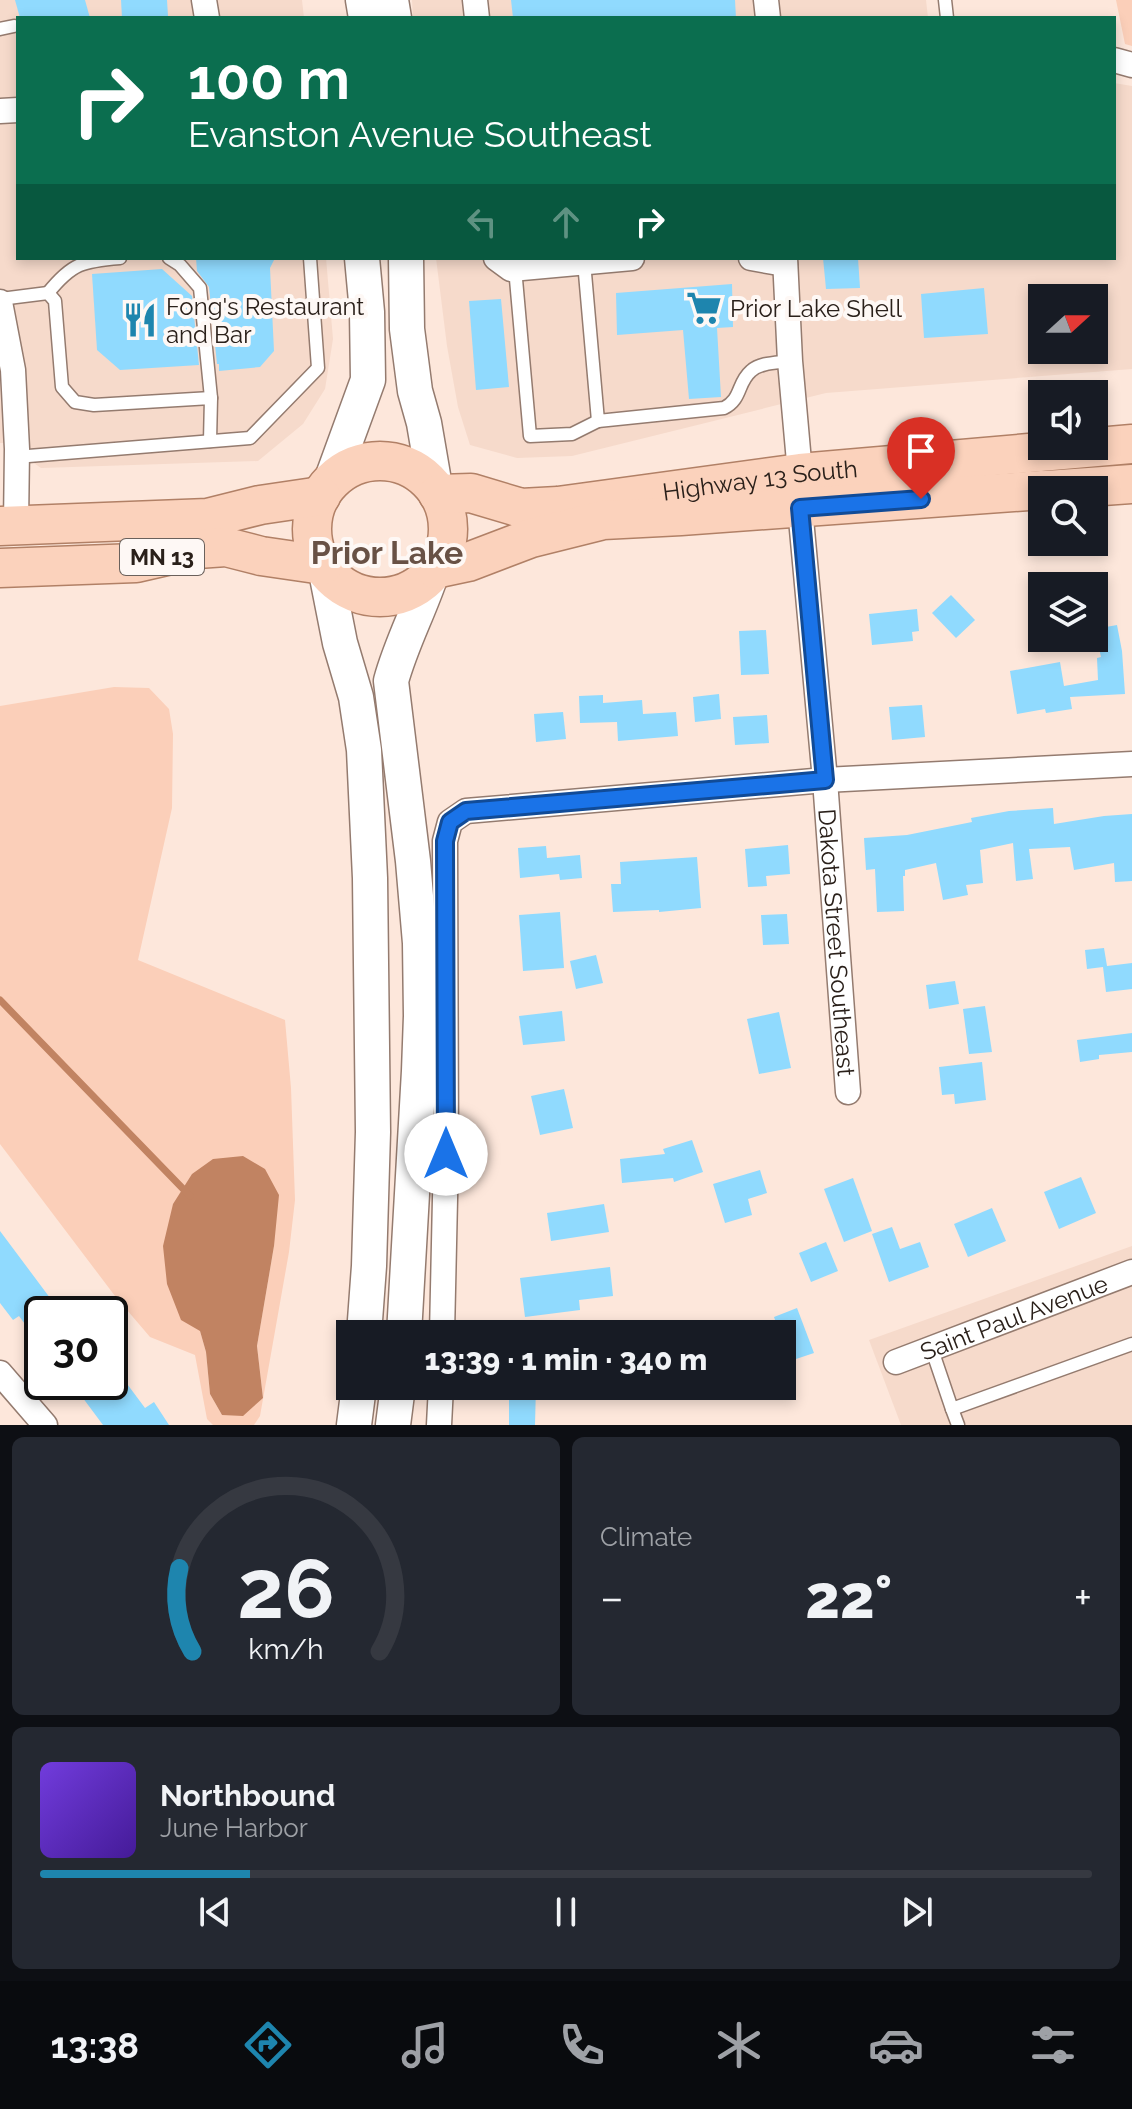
<!DOCTYPE html>
<meta charset="utf-8">
<style>
body{margin:0;font-family:Raleway,sans-serif;background:#242831;color:#f1f3f6;height:100vh;display:flex;flex-direction:column;font-size:30px;white-space:nowrap}
*{box-sizing:border-box;margin:0}
p{font-size:26px;color:#9ea1a6}
.icon{flex:none;width:44px;height:44px;fill:none;stroke:currentColor;stroke-width:2;stroke-linecap:round;stroke-linejoin:round}
.map{position:relative;height:1425px;overflow:hidden}
.side{display:flex;flex-direction:column;gap:12px;padding:12px;background:#0d0f14;flex:1}
.side>*{flex:none}
.hud{position:absolute;left:16px;top:16px;width:1100px;height:244px;border-radius:0px;box-shadow:0 4px 12px #0003;background:#0b6e4f;color:#fff;overflow:hidden}
.needle{width:52px;rotate:69deg}
.tools{position:absolute;left:1028px;top:284px;display:grid;gap:16px}
.tools a{display:grid;place-items:center;width:80px;height:80px;border-radius:0px;background:#171b24;box-shadow:0 4px 12px #0003;font-size:40px}
.speed{position:absolute;left:24px;top:1296px;display:flex;gap:16px;font-size:40px;font-weight:700;text-align:center}
.speed>*{display:grid;place-content:center;width:104px;height:104px;border-radius:50%;background:#171b24;box-shadow:0 4px 12px #0003;line-height:1}
.speed .limit{border:4px solid #111;border-radius:12px;background:#fff;color:#111}
.pin{position:absolute;display:grid;place-items:center;width:68px;height:68px;color:#fff;margin:-82px -34px;border-radius:50% 50% 50% 0;rotate:-45deg;box-shadow:0 0 8px #0007}
.pin .icon{rotate:45deg}
.me{position:absolute;width:88px;margin:-44px;rotate:0deg;stroke-linejoin:round;filter:drop-shadow(0 0 6px #0008)}
.turn{display:flex;align-items:center;gap:28px;height:168px;padding:0 40px;font-size:36px}
.turn .icon{width:104px;height:104px;stroke-width:2.5}
.turn b{display:block;font-size:56px;line-height:68px}
.lanes{display:flex;align-items:center;height:76px;padding:0 40px;background:#0003;justify-content:center;gap:40px;direction:ltr}
.lanes .off{opacity:.35}
.big{font-size:60px;font-weight:800;line-height:1.1}
.side .card{flex:1;display:flex;flex-direction:column;justify-content:center;gap:12px;min-width:0;padding:0 28px;border-radius:12px;background:#242831}
.side .dial{align-items:center;gap:0}
.dial svg{height:208px;overflow:visible;fill:none;stroke:#363941;stroke-width:7;stroke-linecap:round;text-anchor:middle}
.dial text{fill:#f1f3f6;stroke:none}
.song{display:flex;align-items:center;gap:24px}
.cover{width:96px;height:96px;border-radius:12px;background:linear-gradient(135deg,hsl(260 70% 55%),hsl(260 70% 35%))}
.played{height:8px;border-radius:4px;background:linear-gradient(90deg,#1e85ae 20%,#363941 20%)}
.keys{display:flex;justify-content:space-around;direction:ltr}
.heat{display:flex;justify-content:space-between;align-items:center;font-size:44px;direction:ltr}
.side .tiles{flex:1;display:grid;gap:12px;grid-template-columns:1fr 1fr}
.card:last-child{grid-column:span 2}
.trip{position:absolute;left:336px;top:1320px;width:460px;height:80px;border-radius:0px;background:#171b24;box-shadow:0 4px 12px #0003;font-weight:800;line-height:80px;text-align:center}
.menu{display:flex;height:128px;justify-content:space-around;align-items:center;background:#090b0e;color:#9ea1a6}
.menu .icon{width:56px;height:56px}
.menu .current{color:#1e85ae}
.menu b{font-size:36px;color:#f1f3f6}
.map>svg:first-child{display:block}
.built{fill:#f6dacb;fill-rule:evenodd}
.green{fill:#fbcfb9;fill-rule:evenodd}
.water{fill:#c18362}
.lines{fill:none;stroke-linecap:round;stroke-linejoin:round}
.stream{stroke:#c18362;stroke-width:7}
.building{fill:#90dafe}
.lane-casing{stroke:#947b6f;stroke-width:15}
.street-casing{stroke:#947b6f;stroke-width:27}
.secondary-casing{stroke:#947b6f;stroke-width:37}
.primary-casing{stroke:#b18066;stroke-width:41}
.lane{stroke:#fff;stroke-width:12}
.street{stroke:#fff;stroke-width:24}
.secondary{stroke:#fff;stroke-width:34}
.primary{stroke:#fbd2bc;stroke-width:38}
.route-casing{stroke:#114b97;stroke-width:20}
.route{stroke:#1a73e8;stroke-width:14}
.labels{text-anchor:middle;dominant-baseline:central;stroke-width:8;stroke-linejoin:round;paint-order:stroke}
.shield{fill:#fef8f5;stroke:#6a615c;stroke-width:2}
.shield-label{font-size:22px;font-weight:bold;fill:#2a201a}
.poi-label{font-size:24px;fill:#2a201a;stroke:#fef8f5;text-anchor:start}
.street-label{font-size:24px;fill:#2a201a;stroke:#fef8f5}
.district-label{font-size:32px;font-weight:bold;fill:#685145;stroke:#fef8f5}
</style>
<div class="map">
<svg width="1132" height="1425" viewBox="0 0 1132 1425">
<rect width="100%" height="100%" fill="#fde7db"/>
<!-- built -->
<g class="built">
<path d="M0,0H302L304,18H18V258H326L333,339L325,389L303,424L258,461L41,468L5,443H0Z"/>
<path d="M412,0H926L928,18H413Z"/>
<path d="M1114,83L1132,86V369L826,393L572,456L517,458L470,445L458,407L447,346L436,258H1114ZM1042,298H1094V350H1042Z"/>
<path d="M1132,1246V1425H901L869,1340Z"/>
</g>
<!-- green -->
<g class="green">
<path d="M1116,0H1132V46L1125,44Z"/>
<path d="M114,687L149,688L169,709L173,734L172,808L138,960L285,1020L291,1088L295,1200L289,1252L260,1416L254,1425H213L207,1419L195,1355L150,1337L115,1296L0,1144V706ZM274,1246L257,1346L263,1398L222,1415L210,1394L206,1352L200,1331Z"/>
</g>
<!-- water -->
<path class="water" d="M243,1156L265,1169L279,1195L274,1246L257,1346L263,1398L243,1416L222,1415L210,1394L206,1352L200,1331L181,1320L167,1284L163,1246L173,1204L192,1174L213,1159Z"/>
<g class="lines">
<!-- stream -->
<path class="stream" d="M0,1000L190,1196"/>
</g>
<!-- building -->
<g class="building">
<path d="M15,0H85L90,18H20Z"/>
<path d="M121,0H167L168,16L122,18Z"/>
<path d="M511,0H735L736,18H513Z"/>
<path d="M196,258H275L270,268L274,351L260,367L219,371V364H217L209,287L197,271Z"/>
<path d="M823,258H858L860,288L826,289Z"/>
<path d="M162,269L192,296L199,365L120,370L97,350L92,274Z"/>
<path d="M732,284L733,327L717,328L721,397L689,399L683,330L617,335L616,293Z"/>
<path d="M984,288L988,334L924,338L921,294Z"/>
<path d="M501,299L509,387L476,390L469,301Z"/>
<path d="M951,595L975,620L956,638L932,613Z"/>
<path d="M917,609L919,631L912,632L913,641L872,645L869,614Z"/>
<path d="M1117,625L1122,651L1125,694L1070,697L1072,709L1046,713L1045,709L1017,714L1010,671L1060,662L1064,686L1098,680L1097,658L1101,657L1095,629Z"/>
<path d="M766,630L769,674L741,675L739,631Z"/>
<path d="M719,694L721,719L695,722L693,697Z"/>
<path d="M603,695V703L642,700L643,714L676,712L678,736L618,741L617,722L580,723L579,696Z"/>
<path d="M922,705L925,737L892,740L889,707Z"/>
<path d="M563,712L566,739L536,742L534,714Z"/>
<path d="M767,715L769,743L735,745L733,717Z"/>
<path d="M1053,808L1054,824L1104,816L1132,814V881L1115,882L1114,863L1074,870L1070,847L1029,849L1033,879L1016,881L1013,843L980,850L983,883L966,885L968,895L943,900L936,863L905,870V876H903L904,911L877,912L875,869L866,870L864,838L907,835L972,822L971,818L1009,811Z"/>
<path d="M788,845L790,874L766,876L767,886L748,887L745,849Z"/>
<path d="M546,846L547,858L580,855L582,878L560,880L559,874L520,878L518,848Z"/>
<path d="M697,857L701,908L659,912V910L613,912L611,884H621L620,862Z"/>
<path d="M560,912L564,968L523,971L519,915Z"/>
<path d="M787,914L789,944L763,945L761,915Z"/>
<path d="M1104,948L1107,966L1132,963V989L1106,992L1103,967L1087,969L1085,950Z"/>
<path d="M596,955L603,983L576,989L570,961Z"/>
<path d="M955,981L959,1004L929,1009L926,985Z"/>
<path d="M985,1006L992,1052L969,1054L963,1009Z"/>
<path d="M562,1011L565,1041L523,1045L519,1016Z"/>
<path d="M779,1012L791,1068L759,1074L747,1019Z"/>
<path d="M1132,1033V1052L1099,1055V1059L1080,1062L1077,1040Z"/>
<path d="M982,1062L986,1100L955,1104L954,1094L942,1095L939,1067Z"/>
<path d="M564,1089L573,1128L540,1135L531,1096Z"/>
<path d="M692,1140L703,1172L674,1182L673,1178L622,1183L620,1159L665,1154L663,1149Z"/>
<path d="M760,1170L767,1193L748,1199L752,1215L725,1223L713,1184Z"/>
<path d="M1081,1177L1096,1213L1059,1229L1044,1192Z"/>
<path d="M853,1178L872,1231L844,1242L824,1189Z"/>
<path d="M604,1204L609,1232L551,1241L547,1213Z"/>
<path d="M992,1208L1006,1241L968,1257L954,1224Z"/>
<path d="M892,1227L900,1249L920,1242L929,1267L889,1282L872,1234Z"/>
<path d="M0,1231L62,1314H42V1347L19,1316L13,1320L0,1303Z"/>
<path d="M826,1242L838,1271L811,1282L799,1253Z"/>
<path d="M610,1267L613,1296L579,1300L580,1310L525,1317L520,1278Z"/>
<path d="M797,1308L814,1353L790,1361L782,1340V1334H780L774,1317Z"/>
<path d="M110,1361L145,1408L154,1402L169,1425H103L71,1382H110Z"/>
<path d="M509,1386H536L535,1425H509Z"/>
</g>
<g class="lines">
<!-- lane casing -->
<g class="lane-casing">
<g id="lane">
<path d="M945,0L947,18"/>
<path d="M0,29L14,26"/>
<path d="M169,258L180,265L200,288L211,398"/>
<path d="M584,262L598,421L724,408C742,399 737,383 751,371C761,362 778,363 790,361"/>
<path d="M515,268L530,436L572,434L598,421"/>
<path d="M48,293C72,263 83,261 120,258"/>
<path d="M0,299L48,293L55,301L62,387L75,402L94,405L211,398L210,441"/>
<path d="M16,457L250,438L318,368L310,258"/>
<path d="M931,1347L952,1409L1132,1344"/>
<path d="M952,1409L958,1425"/>
</g>
</g>
<!-- street casing -->
<g class="street-casing">
<g id="street">
<path d="M204,0L207,18"/>
<path d="M475,0L477,18"/>
<path d="M766,0L768,18"/>
<path d="M1114,60L1132,65"/>
<path d="M0,111L18,110"/>
<path d="M496,258L511,269L632,258"/>
<path d="M751,258L785,264"/>
<path d="M785,258L790,361L800,473"/>
<path d="M0,302L13,370L17,449L16,525"/>
<path id="s1" d="M800,508L825,780L848,1092"/>
<path d="M442,1334L446,1154L445,841L450,822L466,811L825,780L1132,764"/>
<path id="s2" d="M896,1362L1132,1272"/>
<path d="M0,1373L45,1425"/>
<path d="M439,1425L441,1386"/>
</g>
</g>
<!-- secondary casing -->
<g class="secondary-casing">
<g id="secondary">
<path d="M363,0L366,18"/>
<path d="M391,0L394,18"/>
<path d="M406,258L407,329L415,391L424,423L435,487"/>
<path d="M330,484L368,380L367,312L362,258"/>
<path d="M326,572L340,643L356,697L364,750L370,878L373,1132L369,1266L364,1334"/>
<path d="M404,1334L419,1071L421,1016L420,943L413,861L391,681C401,644 419,611 431,575"/>
<path d="M354,1425L359,1386"/>
<path d="M393,1425L398,1386"/>
</g>
</g>
<!-- primary casing -->
<g class="primary-casing">
<g id="primary">
<circle cx="380" cy="529" r="68"/>
<path d="M1047,490L1132,484"/>
<path id="s3" d="M438,494L471,493L521,508L558,506L800,473L1132,444"/>
<path d="M0,526L208,518L260,505L321,496"/>
<path d="M0,568L136,563L197,549L226,547L261,556L323,565"/>
<path d="M435,569L468,562L531,538L603,520L681,516L1042,490"/>
</g>
</g>
<!-- lane -->
<use href="#lane" class="lane"/>
<!-- street -->
<use href="#street" class="street"/>
<!-- secondary -->
<use href="#secondary" class="secondary"/>
<!-- primary -->
<use href="#primary" class="primary"/>
</g>
<g class="lines">
<!-- route casing -->
<g class="route-casing">
<path id="route" d="M446,1154L445,841L450,822L466,811L825,780L800,508L921,499"/>
</g>
<!-- route -->
<use href="#route" class="route"/>
</g>
<!-- icons -->
<defs>
<g id="supermarket-bare" transform="scale(2.76)"><path d="M-6-5.5h2.5l.6 2H6L4.5 2H-2.5L-4.4-4H-6ZM-1.5 3.2a1.3 1.3 0 1 0 .1 0ZM3 3.2a1.3 1.3 0 1 0 .1 0Z" fill="#1e85ae" stroke="#fef8f5" stroke-width="2.5" paint-order="stroke"/></g>
<g id="restaurant-bare" transform="scale(2.76)"><path d="M-5-6h1v4h1v-4h1v4h1v-4h1v5L-1.5 .5V6h-2V.5L-5-1ZM5-6V6H3V1.5H1.5Q1.5-4 5-6Z" fill="#1e85ae" stroke="#fef8f5" stroke-width="2.5" paint-order="stroke"/></g>
</defs>
<g fill-rule="evenodd">
<use href="#supermarket-bare" x="704" y="308"/>
<use href="#restaurant-bare" x="140" y="320"/>
</g>
<g class="labels">
<!-- shield labels -->
<rect class="shield" x="120" y="539" width="84" height="36" rx="6"/>
<g class="shield-label">
<text x="162" y="557">MN 13</text>
</g>
<!-- poi labels -->
<g class="poi-label">
<text x="166" y="306">Fong's Restaurant<tspan x="166" dy="28">and Bar</tspan></text>
<text x="730" y="308">Prior Lake Shell</text>
</g>
<!-- street labels -->
<g class="street-label">
<text stroke="none"><textPath href="#s3" startOffset="326">Highway 13 South</textPath></text>
<text stroke="none"><textPath href="#s1" startOffset="436">Dakota Street Southeast</textPath></text>
<text stroke="none"><textPath href="#s2" startOffset="126">Saint Paul Avenue</textPath></text>
</g>
<!-- district labels -->
<g class="district-label">
<text x="387" y="552">Prior Lake</text>
</g>
</g>
</svg>
<div class="tools">
<a><svg class="needle" viewBox="-14 -14 28 28"><path d="M0-13l5 13h-10z" fill="#e53935"/><path d="M0 13l5-13h-10z" fill="#9ea1a6"/></svg></a>
<a><svg class="icon" aria-label="sound" viewBox="0 0 24 24"><path d="M4 9h4l5-4v14l-5-4H4zM17 9q2 3 0 6"/></svg></a>
<a><svg class="icon" aria-label="search" viewBox="0 0 24 24"><circle cx="10" cy="10" r="6"/><path d="M15 15l6 6"/></svg></a>
<a><svg class="icon" aria-label="layers" viewBox="0 0 24 24"><path d="M12 4l9 5-9 5-9-5zM3 14l9 5 9-5"/></svg></a>
</div>
<div class="speed"><div class="limit">30</div></div>
<div class="pin" style="left:921px;top:499px;background:#d93025"><svg class="icon" aria-label="arrive" viewBox="0 0 24 24"><path d="M6 21V4h12l-3 4 3 4H6"/></svg></div>
<svg class="me" style="left:446px;top:1154px" viewBox="-20 -20 40 40"><circle r="19" fill="#fff"/><path d="M0-13L10 11 0 6-10 11z" fill="#1a73e8"/></svg>
<div class="trip">13:39 · 1 min · 340 m</div>
<div class="hud">
<div class="turn"><svg class="icon" aria-label="right" viewBox="0 0 24 24"><path d="M7 20v-9h11M14 6l5 5-5 5"/></svg><div><b>100 m</b>Evanston Avenue Southeast</div></div>
<div class="lanes"><svg class="icon off" aria-label="left" viewBox="0 0 24 24"><path d="M17 20v-9H6M10 6l-5 5 5 5"/></svg><svg class="icon off" aria-label="ahead" viewBox="0 0 24 24"><path d="M12 20V5M6 11l6-6 6 6"/></svg><svg class="icon" aria-label="right" viewBox="0 0 24 24"><path d="M7 20v-9h11M14 6l5 5-5 5"/></svg></div>
</div>
</div>
<section class="side">
<div class="tiles">
<div class="card dial"><svg viewBox="0 0 100 80">
<path d="M14 69A42 42 0 1 1 86 69"/>
<path d="M14 69A42 42 0 0 1 9 37" stroke="#1e85ae"/>
<text x="50" y="56" font-size="32" font-weight="700">26</text>
<text x="50" y="72" font-size="11">km/h</text>
</svg></div>
<div class="card"><p>Climate</p>
<div class="heat"><a>−</a><b class="big">22°</b><a>+</a></div>
</div>
<div class="card">
<div class="song"><i class="cover"></i><div><b>Northbound</b><p>June Harbor</p></div></div>
<div class="played"></div>
<div class="keys"><svg class="icon" aria-label="previous" viewBox="0 0 24 24"><path d="M18 5L8 12l10 7zM5 5v14"/></svg><svg class="icon" aria-label="pause" viewBox="0 0 24 24"><path d="M8 5v14M16 5v14"/></svg><svg class="icon" aria-label="next" viewBox="0 0 24 24"><path d="M6 5l10 7-10 7zM19 5v14"/></svg></div>
</div>
</div>
</section>
<nav class="menu">
<b>13:38</b>
<svg class="icon current" aria-label="directions" viewBox="0 0 24 24"><path d="M12 3l9 9-9 9-9-9zM9 14v-3h6M13 9l2 2-2 2"/></svg>
<svg class="icon" aria-label="music" viewBox="0 0 24 24"><path d="M9 18V5l10-2v13"/><circle cx="6" cy="18" r="3"/><circle cx="16" cy="16" r="3"/></svg>
<svg class="icon" aria-label="phone" viewBox="0 0 24 24"><path d="M5 4h4l2 5-3 2q2 4 5 5l2-3 5 2v4C11 20 4 13 5 4z"/></svg>
<svg class="icon" aria-label="climate" viewBox="0 0 24 24"><path d="M12 3v18M4 7l16 10M4 17L20 7"/></svg>
<svg class="icon" aria-label="car" viewBox="0 0 24 24"><path d="M5 17H2v-5l4-1 3-4h7l3 4 3 1v5h-3M9 17h6M6 11h13"/><circle cx="7" cy="17" r="2"/><circle cx="17" cy="17" r="2"/></svg>
<svg class="icon" aria-label="filters" viewBox="0 0 24 24"><path d="M4 7h16M4 17h16"/><circle cx="9" cy="7" r="2"/><circle cx="15" cy="17" r="2"/></svg>
</nav>
